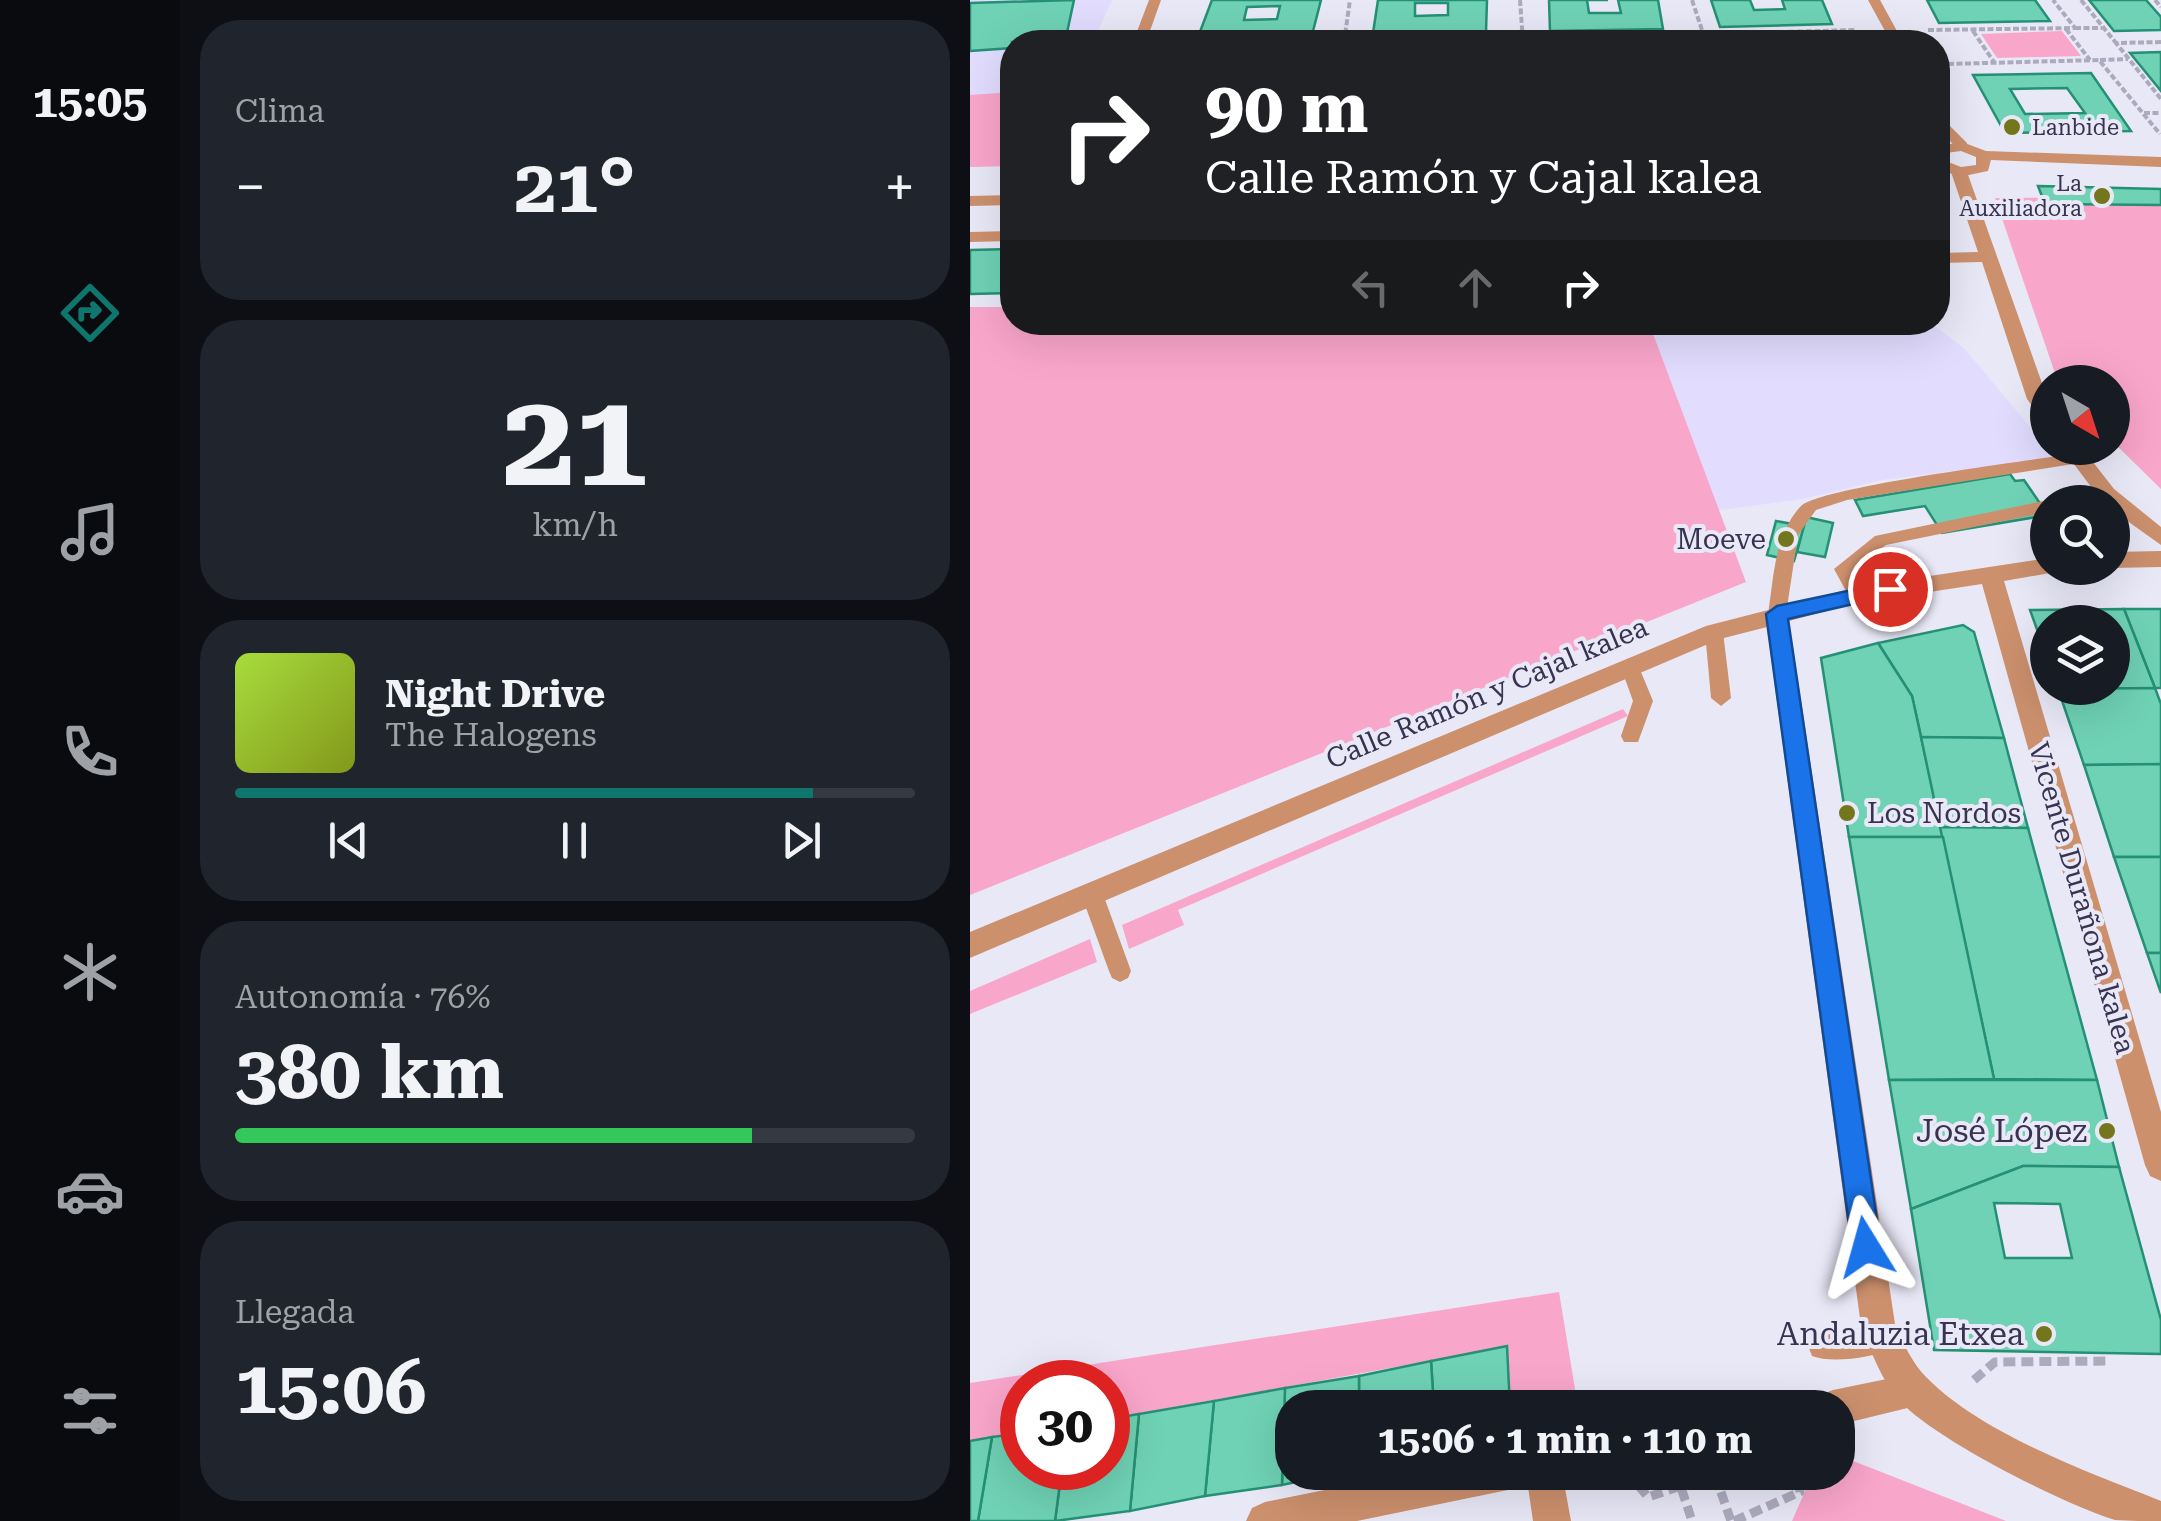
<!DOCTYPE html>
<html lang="es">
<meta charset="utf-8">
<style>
body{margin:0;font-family:"Roboto Serif",serif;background:#20242c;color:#f1f3f6;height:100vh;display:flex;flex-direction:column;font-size:38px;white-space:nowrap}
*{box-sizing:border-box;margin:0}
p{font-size:32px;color:#9ea1a6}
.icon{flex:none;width:55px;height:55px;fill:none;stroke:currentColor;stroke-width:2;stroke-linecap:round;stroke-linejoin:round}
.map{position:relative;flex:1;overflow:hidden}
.panel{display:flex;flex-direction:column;gap:20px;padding:20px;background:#0d0f14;width:790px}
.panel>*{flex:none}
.hud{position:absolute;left:30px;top:30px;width:950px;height:305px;border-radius:40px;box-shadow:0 10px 40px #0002;background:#202124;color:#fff;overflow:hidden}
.needle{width:65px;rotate:141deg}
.tools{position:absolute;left:1060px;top:365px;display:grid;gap:20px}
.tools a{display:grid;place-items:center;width:100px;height:100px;border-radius:50%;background:#171b24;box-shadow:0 10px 40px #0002;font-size:50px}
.speed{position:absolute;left:30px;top:1360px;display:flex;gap:20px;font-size:50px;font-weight:700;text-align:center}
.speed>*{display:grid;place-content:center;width:130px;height:130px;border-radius:50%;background:#171b24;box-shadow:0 10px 40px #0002;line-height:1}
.speed .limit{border:15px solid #d22;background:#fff;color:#111}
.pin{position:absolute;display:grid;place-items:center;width:85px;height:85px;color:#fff;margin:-42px;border:5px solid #fff;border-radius:50%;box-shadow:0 2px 10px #0007}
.me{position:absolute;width:110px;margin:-55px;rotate:352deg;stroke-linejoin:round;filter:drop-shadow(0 0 8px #0008)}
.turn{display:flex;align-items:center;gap:35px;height:210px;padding:0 40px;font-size:45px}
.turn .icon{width:130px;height:130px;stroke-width:2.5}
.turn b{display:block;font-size:70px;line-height:85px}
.lanes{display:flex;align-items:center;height:95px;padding:0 40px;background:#0003;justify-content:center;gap:50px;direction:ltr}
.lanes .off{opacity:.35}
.big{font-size:75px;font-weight:700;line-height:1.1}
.panel .card{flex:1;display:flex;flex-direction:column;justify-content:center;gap:15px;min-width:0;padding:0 35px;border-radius:40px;background:#20242c}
.panel .dial{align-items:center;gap:0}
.dial b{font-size:130px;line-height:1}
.song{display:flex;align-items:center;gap:30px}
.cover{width:120px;height:120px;border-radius:15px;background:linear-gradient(135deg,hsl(80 70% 55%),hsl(70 70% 35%))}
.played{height:10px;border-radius:5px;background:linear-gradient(90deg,#0f766e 85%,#363941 85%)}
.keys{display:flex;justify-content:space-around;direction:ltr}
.heat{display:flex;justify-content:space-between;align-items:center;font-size:55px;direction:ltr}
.charge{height:15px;border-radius:8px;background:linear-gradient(90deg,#34c759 76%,#363941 0)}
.trip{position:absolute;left:305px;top:1390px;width:580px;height:100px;border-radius:40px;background:#171b24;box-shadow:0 10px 40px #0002;font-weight:700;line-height:100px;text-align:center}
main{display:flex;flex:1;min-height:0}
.tabs{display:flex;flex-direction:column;width:180px;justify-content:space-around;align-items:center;background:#090b0e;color:#9ea1a6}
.tabs .icon{width:70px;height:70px}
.tabs .on{color:#0f766e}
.tabs b{font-size:45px;color:#f1f3f6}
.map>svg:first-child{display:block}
.built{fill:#e2ddff}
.green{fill:#f9a6cb}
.building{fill:#6fd2b4;stroke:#259075;stroke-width:2.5;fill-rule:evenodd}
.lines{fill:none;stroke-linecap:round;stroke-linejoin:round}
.path-far1{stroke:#adaabe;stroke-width:4;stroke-dasharray:6 2.5;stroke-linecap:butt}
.path{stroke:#adaabe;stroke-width:9;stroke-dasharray:12 6;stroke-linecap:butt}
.service{fill:#cc906d;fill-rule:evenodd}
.pedestrian{fill:#cc906d;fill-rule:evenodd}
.minor{fill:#cc906d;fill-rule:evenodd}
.tertiary{fill:#cc906d;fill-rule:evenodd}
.route{fill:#1a73e8;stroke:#114b97;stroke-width:2.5}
.poi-dot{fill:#73761d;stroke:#e9e8f7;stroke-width:4}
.labels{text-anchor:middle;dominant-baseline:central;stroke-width:8;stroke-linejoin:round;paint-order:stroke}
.far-poi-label{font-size:22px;fill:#383351;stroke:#e9e8f7;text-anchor:start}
.poi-label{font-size:28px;fill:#383351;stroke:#e9e8f7;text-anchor:end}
.street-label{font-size:28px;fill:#383351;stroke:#e9e8f7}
.near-poi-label{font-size:32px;fill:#383351;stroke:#e9e8f7;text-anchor:end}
</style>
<main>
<nav class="tabs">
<b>15:05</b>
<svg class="icon on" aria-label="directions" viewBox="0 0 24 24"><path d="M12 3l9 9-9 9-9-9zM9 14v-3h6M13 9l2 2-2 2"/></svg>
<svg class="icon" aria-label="music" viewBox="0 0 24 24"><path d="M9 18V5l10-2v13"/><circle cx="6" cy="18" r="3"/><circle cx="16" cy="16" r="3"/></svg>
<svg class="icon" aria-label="phone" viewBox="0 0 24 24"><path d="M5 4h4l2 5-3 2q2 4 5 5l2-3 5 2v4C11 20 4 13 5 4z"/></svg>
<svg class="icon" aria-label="climate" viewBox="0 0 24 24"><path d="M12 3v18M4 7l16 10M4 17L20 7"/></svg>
<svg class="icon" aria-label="car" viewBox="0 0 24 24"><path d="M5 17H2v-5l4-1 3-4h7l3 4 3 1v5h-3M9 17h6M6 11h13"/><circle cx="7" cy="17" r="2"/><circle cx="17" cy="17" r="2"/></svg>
<svg class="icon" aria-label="filters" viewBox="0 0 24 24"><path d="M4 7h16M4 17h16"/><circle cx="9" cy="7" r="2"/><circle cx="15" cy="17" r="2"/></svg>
</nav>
<section class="panel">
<div class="card"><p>Clima</p>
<div class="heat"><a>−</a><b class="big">21°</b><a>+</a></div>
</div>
<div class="card dial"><b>21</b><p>km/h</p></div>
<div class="card">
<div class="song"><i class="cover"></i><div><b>Night Drive</b><p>The Halogens</p></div></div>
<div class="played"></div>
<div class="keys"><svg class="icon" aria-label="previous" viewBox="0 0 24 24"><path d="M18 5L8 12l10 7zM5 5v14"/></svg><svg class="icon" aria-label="pause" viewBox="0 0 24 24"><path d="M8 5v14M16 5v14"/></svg><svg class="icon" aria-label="next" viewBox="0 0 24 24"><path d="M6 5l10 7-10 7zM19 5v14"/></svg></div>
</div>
<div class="card"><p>Autonomía · 76%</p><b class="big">380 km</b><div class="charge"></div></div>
<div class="card"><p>Llegada</p><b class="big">15:06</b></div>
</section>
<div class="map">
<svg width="1191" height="1521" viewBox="0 0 1191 1521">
<rect width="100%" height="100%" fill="#e9e8f7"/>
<!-- built -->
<g class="built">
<path d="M0,0H142L123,42H42V166L0,167Z"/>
<path d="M679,323H961L995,349L1086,458L912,480L833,499L744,511Z"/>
</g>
<!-- green -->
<g class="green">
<path d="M1092,31L1111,56L1027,58L1011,34Z"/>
<path d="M42,92V166L0,167V95Z"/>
<path d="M1191,197V489L1143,442L1142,382H1088L1025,198Z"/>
<path d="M0,307H42V322L679,323L776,582L0,895Z"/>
<path d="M653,709L658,716L208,910L214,925L159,949L152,925Z"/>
<path d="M120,939L127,962L0,1014V991Z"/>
<path d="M589,1292L608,1407H540L536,1347L138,1419V1382H52V1433L0,1441V1383Z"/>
<path d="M868,1455L1036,1521H822L843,1473L868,1472Z"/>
</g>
<!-- building -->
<g class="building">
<path d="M104,0L95,42H42V48L0,51V3Z"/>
<path d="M242,0H351L342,35L228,37ZM310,6L307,19L274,20L277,7Z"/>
<path d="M408,0H517L516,32L403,33ZM445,3H478V15L445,16Z"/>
<path d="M579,0H638H617L619,13H651L648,0H688L693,29L580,31Z"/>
<path d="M741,0H780L784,10L815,9L812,0H852L862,24L750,27Z"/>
<path d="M957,0H1065L1080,21L969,23Z"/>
<path d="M1119,0H1176L1191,17V30L1144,31Z"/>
<path d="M1191,52V91L1160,53Z"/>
<path d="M1121,73L1161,131L1035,133L1003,75ZM1097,88L1115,113L1055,114L1040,89Z"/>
<path d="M1068,186L1191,189V205L1075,204Z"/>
<path d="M42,249V293L0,294V250Z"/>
<path d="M1040,474L1045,481L1054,480L1078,515L972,533L955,506L893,516L885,500Z"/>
<path d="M836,517L863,523L855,557L827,552Z"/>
<path d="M806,521L834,526L824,561L797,555Z"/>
<path d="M1154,609H1191V688H1185Z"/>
<path d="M1154,609L1185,688L1088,689L1142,688V622H1078V660L1060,610Z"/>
<path d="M993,625L1004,632L1034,738L951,737L942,696L908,643Z"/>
<path d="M908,643L942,696L973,837H879L851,658Z"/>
<path d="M1185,688L1191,704V764L1114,765L1088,689Z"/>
<path d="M951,737L1034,738L1058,828L970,827Z"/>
<path d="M1191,764V857H1144L1114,765Z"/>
<path d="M970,827L1058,828L1127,1080L1024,1079Z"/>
<path d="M879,837H973L1024,1079L919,1080Z"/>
<path d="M1144,857H1191V953H1177Z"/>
<path d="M1177,953H1191V993Z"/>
<path d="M919,1080H1127L1149,1167L1053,1166L941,1209Z"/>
<path d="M1053,1166L1149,1167L1191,1320V1354L964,1350L941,1209ZM1024,1203L1090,1204L1102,1258H1035Z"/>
<path d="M537,1346L540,1408H464L461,1361Z"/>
<path d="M461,1361L464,1408H389V1376Z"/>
<path d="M389,1376V1408H322V1472H374L312,1485L315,1388Z"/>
<path d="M315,1388L312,1485L235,1496L244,1401Z"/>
<path d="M244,1401L235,1496L160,1511L169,1414Z"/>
<path d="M169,1414L160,1511L85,1521L92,1468H138V1419Z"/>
<path d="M52,1433V1468H92L85,1521H8L22,1437Z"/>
<path d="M22,1437L8,1521H0V1441Z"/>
</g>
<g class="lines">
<!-- path-far1 -->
<g class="path-far1">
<path d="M550,0L553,42"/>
<path d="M722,0L736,42"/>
<path d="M1111,0L1146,43"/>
<path d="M1185,0L1191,7"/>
<path d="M1105,28H1132"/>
<path d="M1096,29L1120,60"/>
<path d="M958,30L1105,28L1083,0"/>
<path d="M1003,31L1024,62"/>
<path d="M374,42L380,0"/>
<path d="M445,42L886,30"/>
<path d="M1191,42L1146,43L1191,99"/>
<path d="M1130,60L1158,59"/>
<path d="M978,64L1129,60L1190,134"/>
<path d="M1174,113H1191"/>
</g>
<!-- path -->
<g class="path">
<path d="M1004,1380L1025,1362L1141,1361"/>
<path d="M657,1472L678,1497L754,1472"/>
<path d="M706,1472L722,1521"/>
<path d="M745,1475L761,1521"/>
<path d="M764,1521L830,1492L827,1472"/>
</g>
<!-- service -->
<g class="service">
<path d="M1110,453L1118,458L1116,462L877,500L846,510L828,535L816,614L807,621L798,614C804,577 804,535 831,506C849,487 1069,459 1110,453Z"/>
<path d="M1137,488L1143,490V498L1121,502H1085L1093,496Z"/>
<path d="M1078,500L1084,502H1078V512L916,545L883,571L896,595L893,600H881L864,569L905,536Z"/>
<path d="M744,625L753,632L761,698L751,706L741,698L735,632Z"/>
<path d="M659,658L666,660L683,701L668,742H654L651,736L663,701L650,665Z"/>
<path d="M122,884L130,887L133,894L161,971L158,978L150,982L142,978L139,971L111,894L114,887Z"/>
<path d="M914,1325L924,1329L928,1339L924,1349C903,1357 862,1364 842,1356L838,1346L842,1336L852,1332Z"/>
</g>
<!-- pedestrian -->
<path class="pedestrian" d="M946,1373L958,1379L964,1391L958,1403L868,1425V1408H845L850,1395L863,1390Z"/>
<!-- minor -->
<g class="minor">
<path d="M179,0H191L176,42H163Z"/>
<path d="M898,0H910L933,42H921Z"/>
<path d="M968,114L997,143V149H987L968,127Z"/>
<path d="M989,167L997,172L1078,400V420L1071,418L1057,399L1012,262L968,263V253L1008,252L981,172Z"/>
<path d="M42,231V241L0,242V232Z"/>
<path d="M1092,448H1112L1144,489L1191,527V545L1142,510V502L1130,499Z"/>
<path d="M1191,551V567L1142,568H1141L1142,552Z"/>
<path d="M1078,558V568H1088L1086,572L1034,581L1191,1112V1181L1180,1176L1175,1165L1012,584L887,603L819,621L925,1324C933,1343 942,1363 957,1378C1013,1434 1117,1472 1191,1501V1521C1177,1521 1159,1521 1145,1520C1095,1505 964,1439 930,1401C911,1380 901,1351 891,1326L797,627L750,639L0,958V932L736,626L887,587Z"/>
<path d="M444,1472H592L601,1521H563L556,1473L551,1485L538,1490L387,1521H276L282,1508L295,1502Z"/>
</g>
<!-- tertiary -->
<g class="tertiary">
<path d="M992,142L1016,151L1191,157V167L1021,160L1018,171L989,177L968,168V158L991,167L1006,165V157L991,151L968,154V146Z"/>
<path d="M42,195V205L0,206V196Z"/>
</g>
</g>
<!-- route -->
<path class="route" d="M920,582L927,584V594L818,619L911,1247L907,1258L896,1262L886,1258L882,1247L796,614L807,606Z"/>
<!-- markers -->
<g class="poi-dot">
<circle cx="1042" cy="127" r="10"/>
<circle cx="1132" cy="196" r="10"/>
<circle cx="816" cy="539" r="10"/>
<circle cx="877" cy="813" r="10"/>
<circle cx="1137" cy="1131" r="10"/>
<circle cx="1074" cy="1334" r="10"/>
</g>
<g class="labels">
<!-- far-poi labels -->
<g class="far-poi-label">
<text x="1062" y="127">Lanbide</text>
<text x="1112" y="183" text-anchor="end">La<tspan x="1112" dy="25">Auxiliadora</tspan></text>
</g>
<!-- poi labels -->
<g class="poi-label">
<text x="796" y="539">Moeve</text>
<text x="897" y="813" text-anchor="start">Los Nordos</text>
</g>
<!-- street labels -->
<g class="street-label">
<text transform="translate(517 693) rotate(-23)">Calle Ramón y Cajal kalea</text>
<text transform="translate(1112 898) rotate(74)">Vicente Durañona kalea</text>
</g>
<!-- near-poi labels -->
<g class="near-poi-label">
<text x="1117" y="1131">José López</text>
<text x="1054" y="1334">Andaluzia Etxea</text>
</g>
</g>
</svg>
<div class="tools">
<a><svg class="needle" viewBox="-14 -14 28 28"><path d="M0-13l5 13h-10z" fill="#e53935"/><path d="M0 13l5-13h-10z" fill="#9ea1a6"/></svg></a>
<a><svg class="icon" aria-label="search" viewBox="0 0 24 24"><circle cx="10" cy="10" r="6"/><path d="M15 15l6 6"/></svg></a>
<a><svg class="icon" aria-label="layers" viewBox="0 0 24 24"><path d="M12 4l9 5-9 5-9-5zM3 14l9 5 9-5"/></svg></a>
</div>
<div class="speed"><div class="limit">30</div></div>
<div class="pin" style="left:920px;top:589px;background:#d93025"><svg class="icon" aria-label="arrive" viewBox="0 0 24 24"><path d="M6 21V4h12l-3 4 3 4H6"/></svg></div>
<svg class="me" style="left:896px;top:1247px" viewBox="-20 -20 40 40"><path d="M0-17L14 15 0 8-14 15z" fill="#1a73e8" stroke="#fff" stroke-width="4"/></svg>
<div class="trip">15:06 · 1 min · 110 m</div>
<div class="hud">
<div class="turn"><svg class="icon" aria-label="right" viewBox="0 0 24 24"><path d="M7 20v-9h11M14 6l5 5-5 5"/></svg><div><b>90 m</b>Calle Ramón y Cajal kalea</div></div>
<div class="lanes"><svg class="icon off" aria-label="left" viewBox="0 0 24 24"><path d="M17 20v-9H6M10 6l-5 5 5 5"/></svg><svg class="icon off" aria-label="ahead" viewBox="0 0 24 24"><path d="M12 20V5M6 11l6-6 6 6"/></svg><svg class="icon" aria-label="right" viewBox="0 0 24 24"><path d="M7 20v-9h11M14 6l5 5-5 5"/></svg></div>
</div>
</div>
</main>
